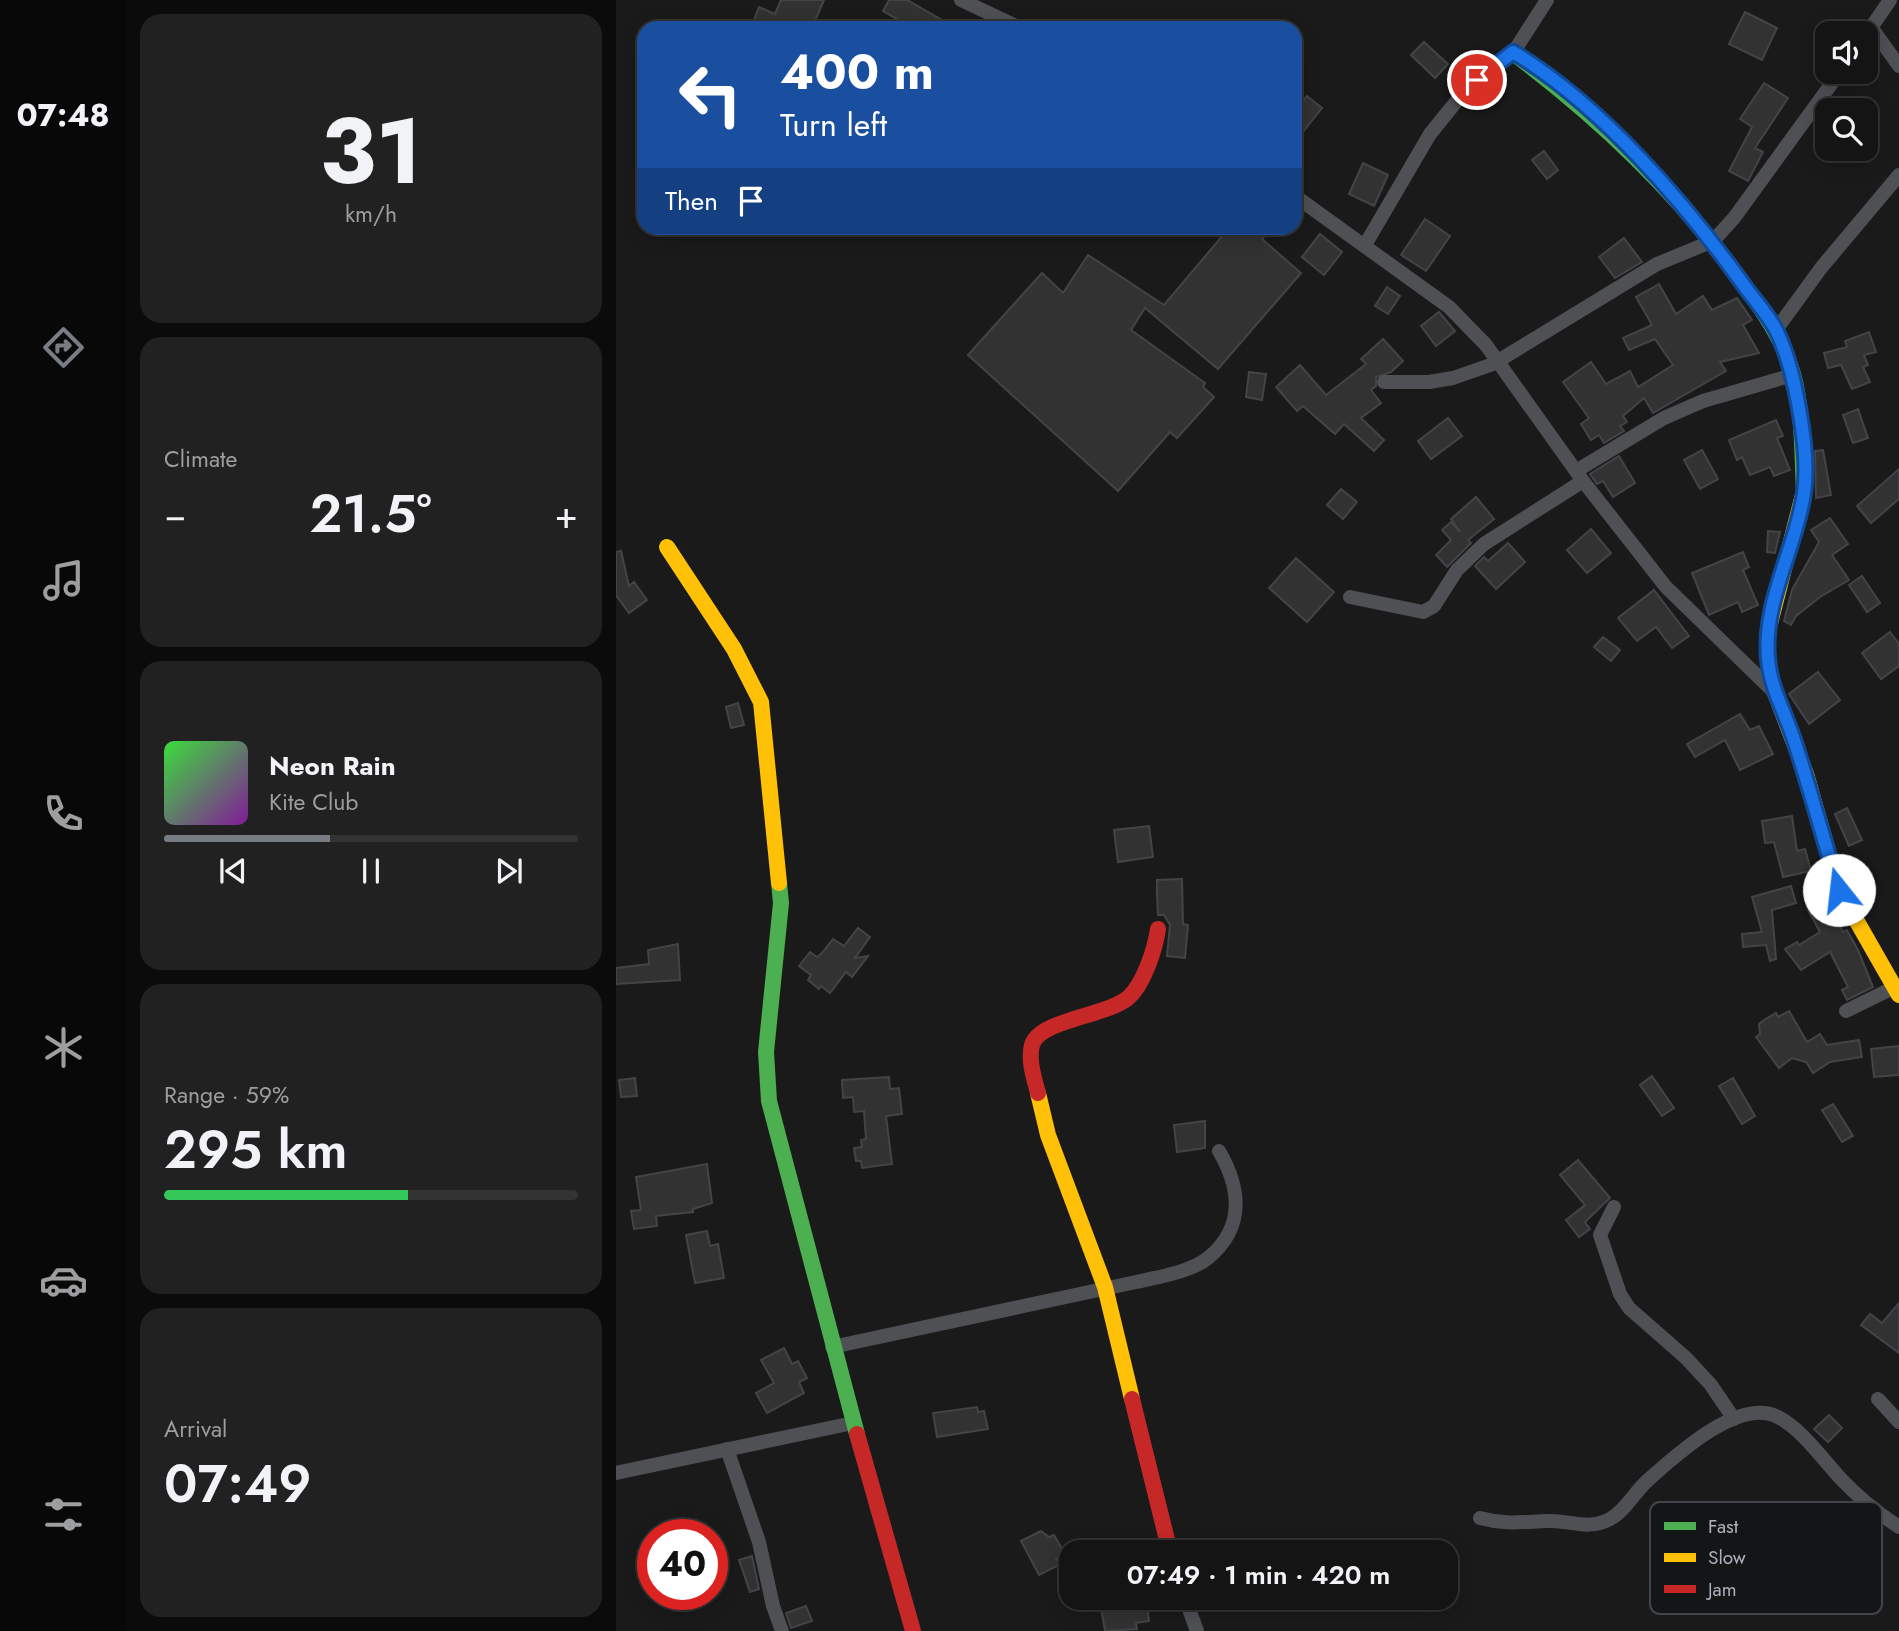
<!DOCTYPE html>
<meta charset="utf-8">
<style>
body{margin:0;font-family:Jost,sans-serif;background:#212122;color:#f1f3f6;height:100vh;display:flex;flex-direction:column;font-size:26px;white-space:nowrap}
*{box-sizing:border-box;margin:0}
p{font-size:23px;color:#9d9ea0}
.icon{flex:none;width:38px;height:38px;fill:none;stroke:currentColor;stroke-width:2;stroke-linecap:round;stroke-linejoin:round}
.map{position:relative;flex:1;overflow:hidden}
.panel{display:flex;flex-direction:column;gap:14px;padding:14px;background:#0b0b0b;width:490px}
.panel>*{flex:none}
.hud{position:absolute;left:21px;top:21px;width:665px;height:214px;border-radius:21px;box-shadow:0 4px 18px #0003,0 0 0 2px #333334;background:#1a4fa0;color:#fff;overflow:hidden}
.fabs{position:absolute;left:1199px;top:21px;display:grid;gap:14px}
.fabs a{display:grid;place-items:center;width:63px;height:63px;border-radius:14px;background:#141414;box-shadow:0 4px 18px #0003,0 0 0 2px #333334;font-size:35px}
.speed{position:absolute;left:21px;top:1519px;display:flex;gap:14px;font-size:35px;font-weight:700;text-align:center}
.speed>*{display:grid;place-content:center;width:91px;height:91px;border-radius:50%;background:#141414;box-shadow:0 4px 18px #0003,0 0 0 2px #333334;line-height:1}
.speed .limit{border:10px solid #d22;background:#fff;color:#111}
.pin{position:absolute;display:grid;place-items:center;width:60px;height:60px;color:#fff;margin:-30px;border:4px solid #fff;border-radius:50%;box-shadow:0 2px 7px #0007}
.me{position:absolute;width:77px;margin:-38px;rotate:344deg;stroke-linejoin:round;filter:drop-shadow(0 0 5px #0008)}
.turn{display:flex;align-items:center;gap:24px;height:147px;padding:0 28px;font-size:32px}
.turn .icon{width:91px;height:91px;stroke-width:2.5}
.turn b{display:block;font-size:49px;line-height:60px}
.then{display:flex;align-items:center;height:66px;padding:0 28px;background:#0003;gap:14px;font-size:26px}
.big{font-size:52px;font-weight:600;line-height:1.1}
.panel .widget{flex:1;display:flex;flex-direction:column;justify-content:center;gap:10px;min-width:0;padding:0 24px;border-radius:21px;background:#212122}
.panel .dial{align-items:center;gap:0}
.dial b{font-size:91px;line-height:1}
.song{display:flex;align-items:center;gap:21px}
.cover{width:84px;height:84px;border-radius:10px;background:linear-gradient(135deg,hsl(120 70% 55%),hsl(290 70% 35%))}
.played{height:7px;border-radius:4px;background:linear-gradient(90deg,#787d84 40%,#333334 40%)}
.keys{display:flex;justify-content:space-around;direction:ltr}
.heat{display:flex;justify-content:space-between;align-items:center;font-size:38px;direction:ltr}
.charge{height:10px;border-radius:5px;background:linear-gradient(90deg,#34c759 59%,#333334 0)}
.trip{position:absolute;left:443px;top:1540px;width:399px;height:70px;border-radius:21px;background:#141414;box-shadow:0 4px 18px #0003,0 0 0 2px #333334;font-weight:600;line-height:70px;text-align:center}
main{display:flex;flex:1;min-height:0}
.tabs{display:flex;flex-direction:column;width:126px;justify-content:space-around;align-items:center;background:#080808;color:#9d9ea0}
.tabs .icon{width:49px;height:49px}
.tabs .active{color:#787d84}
.tabs b{font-size:32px;color:#f1f3f6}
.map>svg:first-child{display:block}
.building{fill:#323233;stroke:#434447;stroke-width:2}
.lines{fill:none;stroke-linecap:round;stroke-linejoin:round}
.street{stroke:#4e5054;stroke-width:14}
.fast{stroke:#4caf50;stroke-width:16}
.slow{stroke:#ffc107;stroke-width:16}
.jam{stroke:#c62828;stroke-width:16}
.route-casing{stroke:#114b97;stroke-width:18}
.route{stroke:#1a73e8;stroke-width:12}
.key{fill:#141517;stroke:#414449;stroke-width:2}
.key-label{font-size:19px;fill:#abb2bc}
</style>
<main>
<nav class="tabs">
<b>07:48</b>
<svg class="icon active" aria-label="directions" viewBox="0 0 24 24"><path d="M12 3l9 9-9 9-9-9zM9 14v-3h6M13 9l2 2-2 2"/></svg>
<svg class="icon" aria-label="music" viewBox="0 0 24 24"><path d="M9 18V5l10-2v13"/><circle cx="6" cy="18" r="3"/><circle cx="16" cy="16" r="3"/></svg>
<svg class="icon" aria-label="phone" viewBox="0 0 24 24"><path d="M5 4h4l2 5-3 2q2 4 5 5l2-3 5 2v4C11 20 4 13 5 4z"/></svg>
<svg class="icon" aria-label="climate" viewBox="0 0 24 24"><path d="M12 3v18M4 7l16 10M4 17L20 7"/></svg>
<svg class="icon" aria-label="car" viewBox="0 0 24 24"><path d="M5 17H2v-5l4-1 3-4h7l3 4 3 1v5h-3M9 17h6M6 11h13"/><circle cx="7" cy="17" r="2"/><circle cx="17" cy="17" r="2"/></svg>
<svg class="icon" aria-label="filters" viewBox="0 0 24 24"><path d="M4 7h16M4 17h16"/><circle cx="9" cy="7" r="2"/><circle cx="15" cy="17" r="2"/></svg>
</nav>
<section class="panel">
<div class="widget dial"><b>31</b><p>km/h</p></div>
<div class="widget"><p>Climate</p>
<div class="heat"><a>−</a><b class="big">21.5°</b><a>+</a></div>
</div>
<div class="widget">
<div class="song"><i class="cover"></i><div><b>Neon Rain</b><p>Kite Club</p></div></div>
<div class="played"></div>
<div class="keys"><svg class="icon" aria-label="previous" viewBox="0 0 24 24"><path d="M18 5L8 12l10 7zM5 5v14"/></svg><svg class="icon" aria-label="pause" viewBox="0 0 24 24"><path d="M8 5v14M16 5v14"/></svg><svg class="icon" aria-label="next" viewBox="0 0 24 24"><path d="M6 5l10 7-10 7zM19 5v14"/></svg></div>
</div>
<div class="widget"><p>Range · 59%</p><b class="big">295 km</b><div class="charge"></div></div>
<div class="widget"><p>Arrival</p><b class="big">07:49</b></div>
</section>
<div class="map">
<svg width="1283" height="1631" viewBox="0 0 1283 1631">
<rect width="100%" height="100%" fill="#1a1a1b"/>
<!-- building -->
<g class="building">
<path d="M165,0H208L196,28H143L136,25L143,7L159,14Z"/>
<path d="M273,0H291L340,28H297L267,11Z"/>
<path d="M1129,12L1161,28L1146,60L1113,44Z"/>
<path d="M808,42L832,64L819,78L795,55Z"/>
<path d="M1148,83L1172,98L1139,148L1147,152L1132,181L1113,171L1136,127L1124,119Z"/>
<path d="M691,96L706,108L679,142V111Z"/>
<path d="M928,151L942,170L931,179L916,160Z"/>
<path d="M747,163L772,175L758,206L733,194Z"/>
<path d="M809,219L834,236L810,271L785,255Z"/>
<path d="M613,228H655L646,239L685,273L602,369L529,308L515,330L589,383L587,387L598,397L561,438L554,432L502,491L352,355L426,273L447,293L472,255L548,305Z"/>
<path d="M704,234L726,252L708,275L686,257Z"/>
<path d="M1008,238L1026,262L999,278L983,257Z"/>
<path d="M1043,284L1060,314L1087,296L1096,310L1121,298L1136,320L1127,325L1143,353L1104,362L1110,371L1037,413L1028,398L1007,416L1011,422L1004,426L1008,431L988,443L983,435L975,440L965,424L973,418L947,382L975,362L990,384L1014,371L1022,387L1057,365L1039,339L1013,350L1007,338L1036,325L1020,297Z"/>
<path d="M771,287L784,296L772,314L759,306Z"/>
<path d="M823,312L839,331L820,346L805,326Z"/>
<path d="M1253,332L1260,352L1248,355L1252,365L1247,367L1254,382L1236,389L1225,365L1212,368L1208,353L1231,347L1229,341Z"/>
<path d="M767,339L787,361L775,372L760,377V386L755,390L765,403L745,418L768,440L758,451L728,424L719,434L687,406L681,411L660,387L684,365L710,395L750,364L745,359Z"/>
<path d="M633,372L650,374L646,400L630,397Z"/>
<path d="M1242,409L1252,438L1237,443L1227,415Z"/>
<path d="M832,418L846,436L815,459L802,441Z"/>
<path d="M1160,420L1167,436L1161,438L1174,470L1158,476L1154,467L1134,475L1126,457L1121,460L1113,440Z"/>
<path d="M1086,450L1102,479L1084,489L1068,460Z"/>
<path d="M1207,450L1215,495L1200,498L1199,451Z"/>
<path d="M1003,456L1019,483L997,497L987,481L981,484L974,474Z"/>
<path d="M1283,469V499L1255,523L1241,506Z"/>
<path d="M725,489L741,502L727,519L711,505Z"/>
<path d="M860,497L878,519L852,540L855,543L831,567L820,555L835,540L826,530L835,522L844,532L835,519Z"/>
<path d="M1214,518L1232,544L1216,555L1233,580L1204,597L1180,616L1175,625L1168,621L1176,590L1203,542L1195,530Z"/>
<path d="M975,529L995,553L971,573L951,550Z"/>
<path d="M1152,531L1164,532L1159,553L1151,552Z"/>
<path d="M892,543L909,562L880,589L859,566L868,557L872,561Z"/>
<path d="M5,551L13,586L18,582L31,600L13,613L0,595V552Z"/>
<path d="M1127,552L1133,567L1127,570L1142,605L1126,612L1122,602L1093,615L1076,573Z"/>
<path d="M680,558L718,592L691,622L653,588Z"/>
<path d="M1246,576L1264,603L1251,612L1233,585Z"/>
<path d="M1038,590L1073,636L1056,648L1040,627L1021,641L1002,618Z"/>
<path d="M1274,632L1283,644V666L1265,679L1246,653Z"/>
<path d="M987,637L1004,650L995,661L978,647Z"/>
<path d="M1202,672L1224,700L1193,724L1173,694Z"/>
<path d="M122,703L128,725L115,728L110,707Z"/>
<path d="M1124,714L1134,730L1143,726L1157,754L1124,770L1109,740L1079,757L1071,744Z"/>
<path d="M1231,808L1246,840L1233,846L1219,814Z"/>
<path d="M1176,816L1181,851L1189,849L1195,871L1167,877L1158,842L1149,843L1146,821Z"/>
<path d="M533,826L537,857L502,862L498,830Z"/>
<path d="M566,879L567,924L572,925L569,958L551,956L554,925L548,915H542L541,894V880Z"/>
<path d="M1175,886L1180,903L1156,910L1160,959L1154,961L1150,945L1127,947L1126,934L1146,932L1136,897Z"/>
<path d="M1209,900L1227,932L1231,930L1242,950L1257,987L1231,1000L1226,990L1232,987L1214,952L1185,970L1169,949L1181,942L1183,945L1204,932L1192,910Z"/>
<path d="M242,928L254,937L239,958L252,956L236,977L230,972L214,993L205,986L203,989L192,980L195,975L183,966L194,952L201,957L206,953L217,939L228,946Z"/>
<path d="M62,944L64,980L0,984V968L33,964L32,950Z"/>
<path d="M1173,1011L1191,1042L1204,1034L1211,1045L1243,1040L1246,1057L1214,1062L1197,1073L1190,1062L1176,1058L1163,1068L1140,1037L1144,1034L1143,1024L1148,1020L1160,1013L1162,1017Z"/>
<path d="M1283,1046V1075L1258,1077L1255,1049Z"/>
<path d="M1036,1076L1058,1108L1046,1116L1024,1085Z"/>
<path d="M273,1077L274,1089L283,1088L286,1114L270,1116L276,1164L246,1168L245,1161H240L238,1148L246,1147L245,1140L250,1139L248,1111L238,1112L237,1097L227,1098L226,1080Z"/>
<path d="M19,1078L21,1096L5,1097L3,1080Z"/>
<path d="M1117,1078L1139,1116L1126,1124L1103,1086Z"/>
<path d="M1217,1104L1237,1136L1226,1142L1206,1110Z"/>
<path d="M589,1121V1148L561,1152L558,1125Z"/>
<path d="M962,1160L994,1198L969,1222L974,1229L963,1237L950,1220L969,1205L944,1175Z"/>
<path d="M91,1164L96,1203L77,1209V1212L40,1216L41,1226L18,1229L15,1211L25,1210L20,1177Z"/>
<path d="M91,1231L94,1246L102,1244L108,1278L79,1283L70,1235Z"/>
<path d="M1283,1303V1353L1245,1325L1254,1314L1266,1323Z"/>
<path d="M168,1348L176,1364L182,1361L191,1378L183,1382L188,1393L151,1413L140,1393L158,1383L145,1360Z"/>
<path d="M361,1407L362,1412L368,1411L372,1429L321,1437L317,1413Z"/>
<path d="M1213,1415L1226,1428L1212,1442L1198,1429Z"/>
<path d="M425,1531L433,1537L438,1535L449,1554L440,1559L443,1565L423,1575L405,1541Z"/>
<path d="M136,1556L143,1589L134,1592L123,1560Z"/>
<path d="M510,1598H530L533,1621L520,1623L521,1629L489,1631L484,1602Z"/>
<path d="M190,1606L196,1621L175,1628L170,1613Z"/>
</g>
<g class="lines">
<!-- street -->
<g class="street">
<path d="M345,0L404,28"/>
<path d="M1255,27L1283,66"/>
<path d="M1250,35L1274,0"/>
<path d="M679,196L833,307L870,345L967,481L1050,587L1158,692"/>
<path d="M749,245L814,134L848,92L897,53L931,0"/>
<path d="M1160,330L1205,268L1283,175"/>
<path d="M882,361L1041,264L1097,241L1118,218L1224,72"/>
<path d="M768,382H813L837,378L883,362"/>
<path d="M960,471L1048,418L1087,401L1177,375"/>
<path d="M734,597L807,612L818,606L841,570L868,544L967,481"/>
<path d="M1230,1011L1279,987"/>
<path d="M998,1207L984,1235L1004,1294L1013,1308L1070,1358L1095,1385L1118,1419"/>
<path d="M216,1347L520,1282C542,1277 575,1272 592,1258C630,1227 624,1187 603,1151"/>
<path d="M1262,1399L1283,1422"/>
<path d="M111,1449L143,1542L157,1606L166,1631"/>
<path d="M0,1473L237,1423"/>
<path d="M864,1518C890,1525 905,1522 932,1521C955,1520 971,1531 994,1519C1009,1511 1018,1493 1031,1481C1058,1457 1123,1396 1162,1417C1188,1431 1206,1459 1226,1480C1244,1499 1262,1513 1283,1527"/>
<path d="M569,1598L581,1631"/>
</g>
<!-- fast -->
<g class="fast">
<path d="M897,53C984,119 1062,192 1126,282C1147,311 1167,339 1177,374C1187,411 1186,453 1188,491"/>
<path d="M163,883L165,903L150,1052L153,1101L241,1434"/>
</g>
<!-- slow -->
<g class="slow">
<path d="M1188,491L1151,635L1152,661L1159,693L1190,774L1223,890L1283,995"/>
<path d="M51,547L118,649L145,702L163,883"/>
<path d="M422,1093L432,1135L489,1287L516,1399"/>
</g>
<!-- jam -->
<g class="jam">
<path d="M422,1093C418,1078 412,1060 416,1045C423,1020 490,1016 512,998C528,984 539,949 542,929"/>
<path d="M516,1399L554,1552"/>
<path d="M241,1434L297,1631"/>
</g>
</g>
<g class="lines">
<!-- route casing -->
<g class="route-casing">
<path id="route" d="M861,80L897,52C985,105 1068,202 1127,284C1138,300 1153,315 1161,332C1179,369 1194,452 1188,493C1180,548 1147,601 1152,658C1154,688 1170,714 1179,743C1195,792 1208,841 1223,890"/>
</g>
<!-- route -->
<use href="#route" class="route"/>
</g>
<!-- legend -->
<rect x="1034" y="1502" width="232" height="112" rx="10" class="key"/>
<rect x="1048" y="1522" width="32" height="8" fill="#4caf50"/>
<rect x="1048" y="1553" width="32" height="9" fill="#ffc107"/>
<rect x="1048" y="1585" width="32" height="8" fill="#c62828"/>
<g class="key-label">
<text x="1092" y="1533">Fast</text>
<text x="1092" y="1564">Slow</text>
<text x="1092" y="1596">Jam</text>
</g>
</svg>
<div class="fabs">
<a><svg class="icon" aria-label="sound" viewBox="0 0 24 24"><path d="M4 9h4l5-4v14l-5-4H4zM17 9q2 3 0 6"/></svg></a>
<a><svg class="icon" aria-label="search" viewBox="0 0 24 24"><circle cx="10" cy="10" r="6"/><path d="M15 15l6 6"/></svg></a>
</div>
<div class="speed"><div class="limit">40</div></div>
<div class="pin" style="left:861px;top:80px;background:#d93025"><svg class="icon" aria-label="arrive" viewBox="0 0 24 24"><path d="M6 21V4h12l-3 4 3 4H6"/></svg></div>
<svg class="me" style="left:1223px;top:890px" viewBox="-20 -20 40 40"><circle r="19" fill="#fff"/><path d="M0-13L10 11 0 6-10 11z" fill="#1a73e8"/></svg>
<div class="trip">07:49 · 1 min · 420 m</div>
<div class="hud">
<div class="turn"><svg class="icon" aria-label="left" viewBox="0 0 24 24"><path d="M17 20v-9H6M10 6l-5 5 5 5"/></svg><div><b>400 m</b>Turn left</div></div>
<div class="then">Then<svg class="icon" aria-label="arrive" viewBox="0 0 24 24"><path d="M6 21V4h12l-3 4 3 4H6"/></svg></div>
</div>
</div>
</main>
